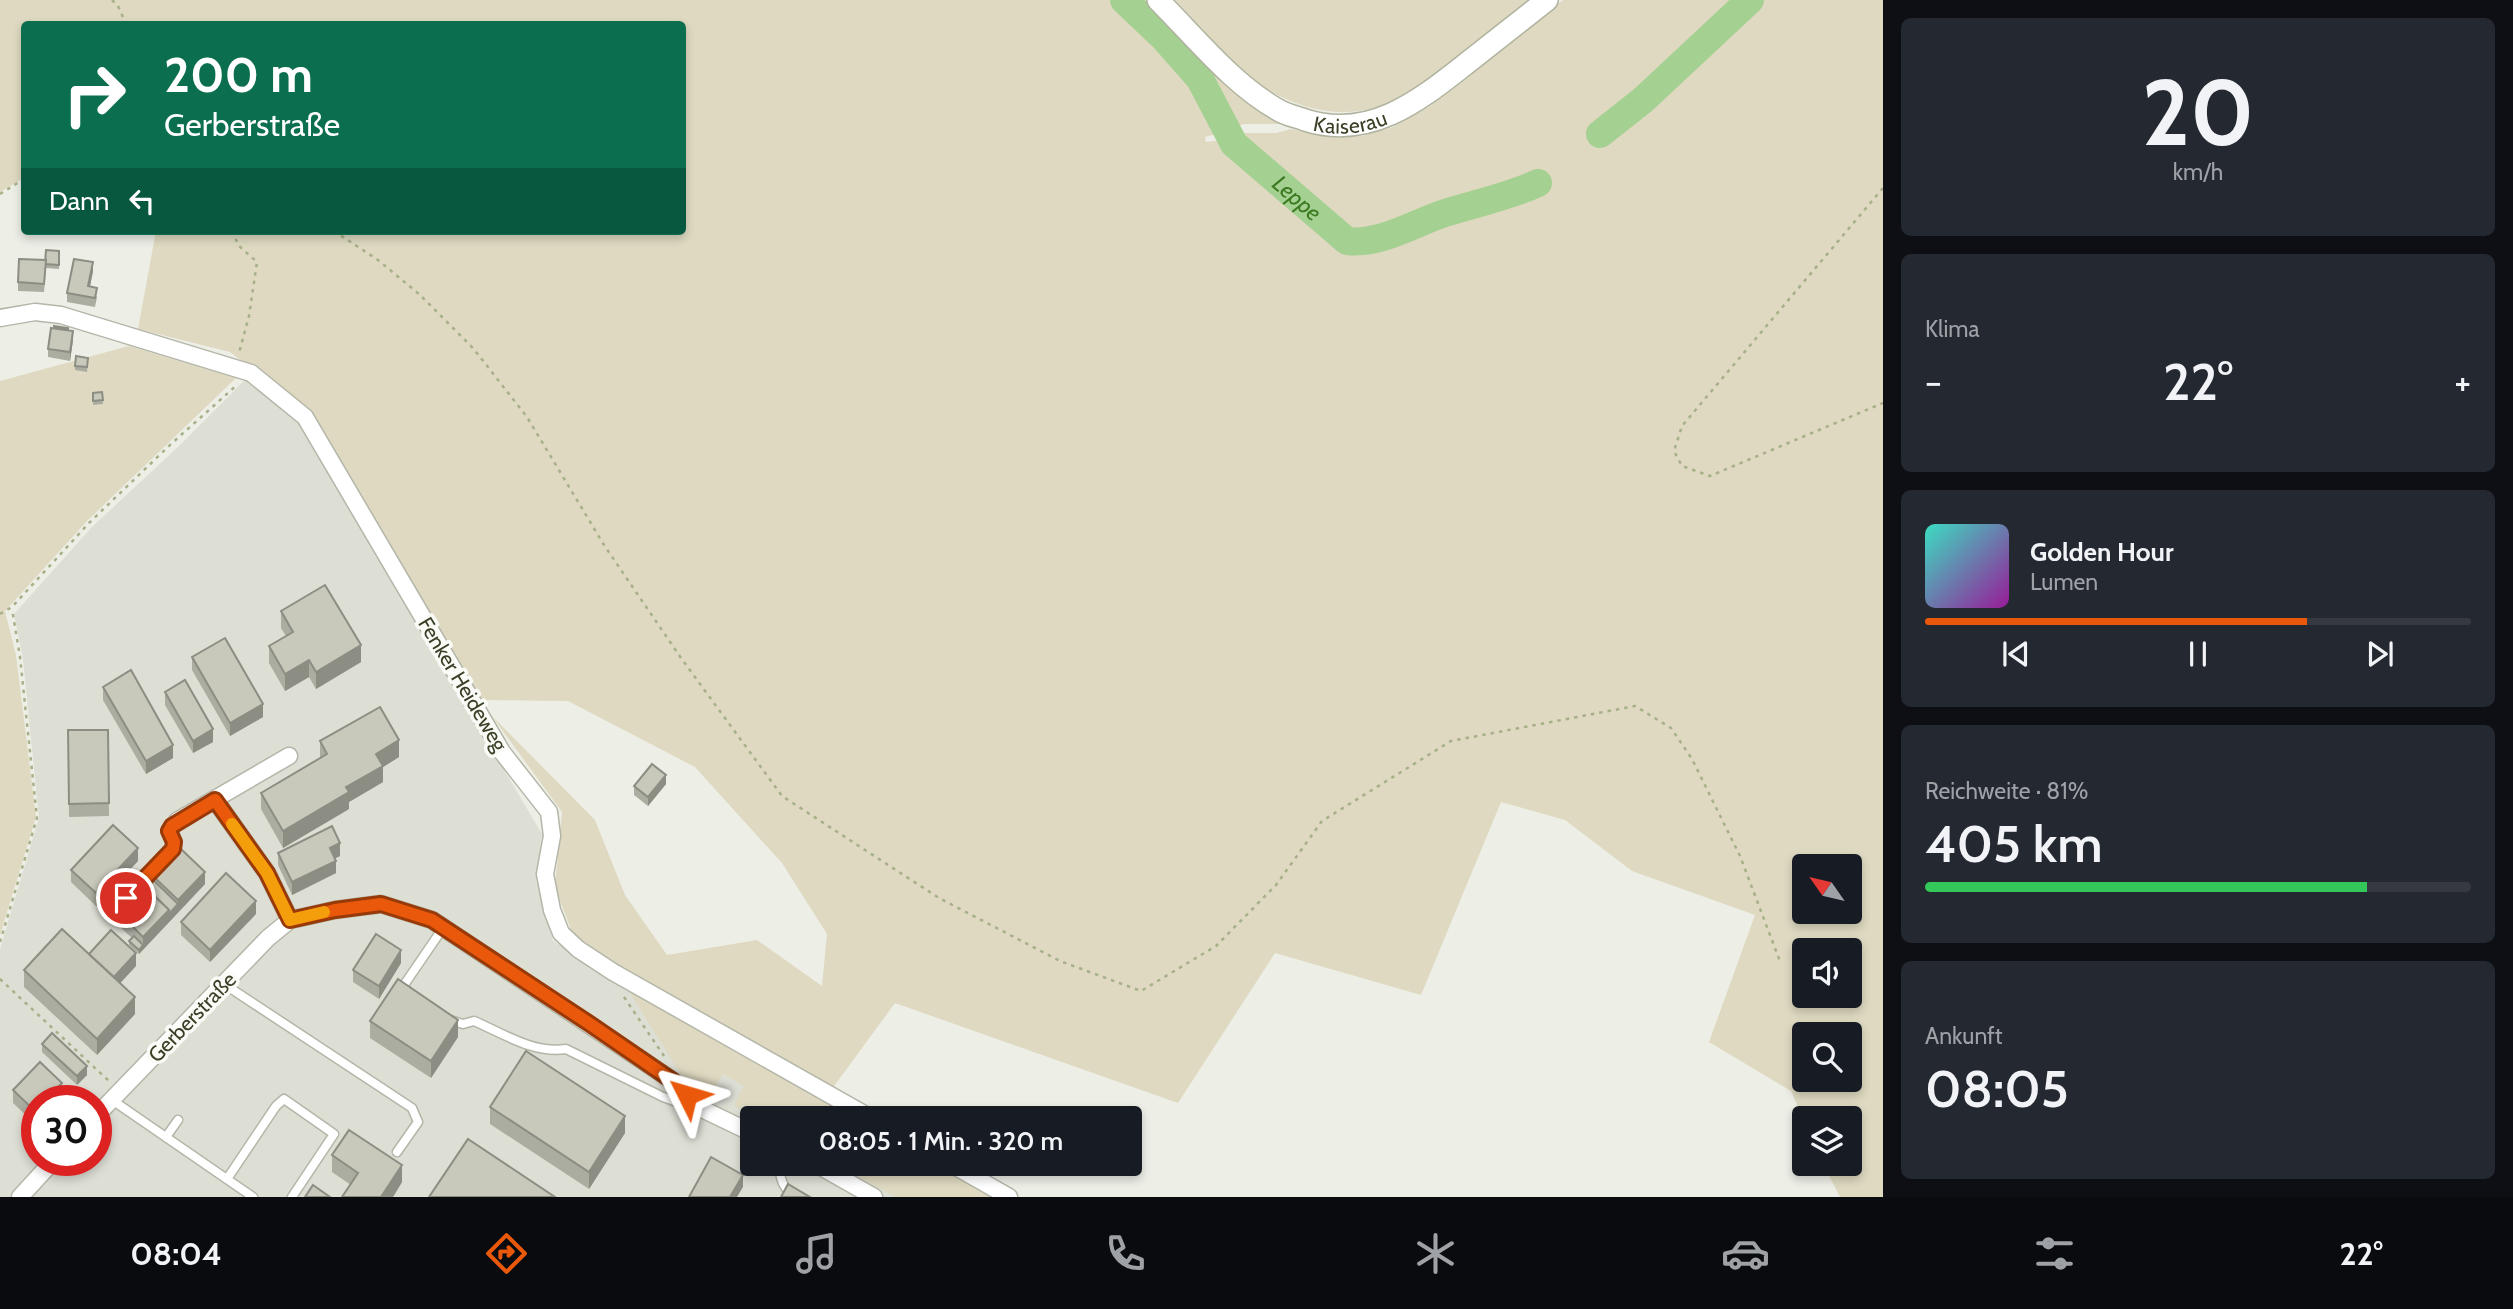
<!DOCTYPE html>
<html lang="de">
<meta charset="utf-8">
<style>
body{margin:0;font-family:Cabin,sans-serif;background:#242831;color:#f1f3f6;height:100vh;display:flex;flex-direction:column;font-size:26px;white-space:nowrap}
*{box-sizing:border-box;margin:0}
p{font-size:23px;color:#9ea1a6}
.icon{flex:none;width:38px;height:38px;fill:none;stroke:currentColor;stroke-width:2;stroke-linecap:round;stroke-linejoin:round}
.map{position:relative;flex:1;overflow:hidden}
.details{display:flex;flex-direction:column;gap:18px;padding:18px;background:#0d0f14;width:630px}
.details>*{flex:none}
.guide{position:absolute;left:21px;top:21px;width:665px;height:214px;border-radius:7px;box-shadow:0 4px 10px #0003;background:#0b6e4f;color:#fff;overflow:hidden}
.needle{width:46px;rotate:304deg}
.fabs{position:absolute;left:1792px;top:854px;display:grid;gap:14px}
.fabs a{display:grid;place-items:center;width:70px;height:70px;border-radius:7px;background:#171b24;box-shadow:0 4px 10px #0003;font-size:35px}
.speed{position:absolute;left:21px;top:1085px;display:flex;gap:14px;font-size:35px;font-weight:700;text-align:center}
.speed>*{display:grid;place-content:center;width:91px;height:91px;border-radius:50%;background:#171b24;box-shadow:0 4px 10px #0003;line-height:1}
.speed .limit{border:10px solid #d22;background:#fff;color:#111}
.pin{position:absolute;display:grid;place-items:center;width:60px;height:60px;color:#fff;margin:-30px;border:4px solid #fff;border-radius:50%;box-shadow:0 2px 7px #0007}
.me{position:absolute;width:77px;margin:-38px;rotate:310deg;stroke-linejoin:round;filter:drop-shadow(0 0 5px #0008)}
.turn{display:flex;align-items:center;gap:24px;height:147px;padding:0 28px;font-size:32px}
.turn .icon{width:91px;height:91px;stroke-width:2.5}
.turn b{display:block;font-size:49px;line-height:60px}
.then{display:flex;align-items:center;height:66px;padding:0 28px;background:#0003;gap:14px;font-size:26px}
.big{font-size:52px;font-weight:600;line-height:1.1}
.details .tile{flex:1;display:flex;flex-direction:column;justify-content:center;gap:10px;min-width:0;padding:0 24px;border-radius:10px;background:#242831}
.details .dial{align-items:center;gap:0}
.dial b{font-size:91px;line-height:1}
.song{display:flex;align-items:center;gap:21px}
.cover{width:84px;height:84px;border-radius:10px;background:linear-gradient(135deg,hsl(170 70% 55%),hsl(300 70% 35%))}
.played{height:7px;border-radius:4px;background:linear-gradient(90deg,#ea580c 70%,#363941 70%)}
.keys{display:flex;justify-content:space-around;direction:ltr}
.heat{display:flex;justify-content:space-between;align-items:center;font-size:38px;direction:ltr}
.charge{height:10px;border-radius:5px;background:linear-gradient(90deg,#34c759 81%,#363941 0)}
.trip{position:absolute;left:740px;top:1106px;width:402px;height:70px;border-radius:7px;background:#171b24;box-shadow:0 4px 10px #0003;font-weight:600;line-height:70px;text-align:center}
.tabs{display:flex;height:112px;justify-content:space-around;align-items:center;background:#090b0e;color:#9ea1a6}
.tabs .icon{width:49px;height:49px}
.tabs .selected{color:#ea580c}
.tabs b{font-size:32px;color:#f1f3f6}
main{display:flex;flex:1;min-height:0}
.map>svg:first-child{display:block}
.built{fill:#ddded4;fill-rule:evenodd}
.green{fill:#ded9c0;fill-rule:evenodd}
.lines{fill:none;stroke-linecap:round;stroke-linejoin:round}
.river{stroke:#a4d091;stroke-width:28}
.lane-casing{stroke:#b3b6a8;stroke-width:11}
.street-casing{stroke:#b3b6a8;stroke-width:19}
.secondary-casing{stroke:#b0b49f;stroke-width:24}
.path{stroke:#a7b088;stroke-width:2.5;stroke-dasharray:3.5 5;stroke-linecap:butt}
.lane{stroke:#fff;stroke-width:8}
.street{stroke:#fff;stroke-width:16}
.secondary{stroke:#fff;stroke-width:21}
.wall{fill:#acada1}
.shaded-wall{fill:#8c8d83}
.building{fill:#c8c9bb;stroke:#8c8d83;stroke-width:2}
.route-casing{stroke:#983908;stroke-width:18}
.route{stroke:#ea580c;stroke-width:12}
.slow{stroke:#f59e0b;stroke-width:12}
.labels{text-anchor:middle;dominant-baseline:central;stroke-width:7;stroke-linejoin:round;paint-order:stroke}
.street-label{font-size:21px;fill:#394025;stroke:#fafaf7}
.water-label{font-size:23px;font-style:italic;fill:#3b7a21;stroke:#fafaf7}
</style>
<main>
<div class="map">
<svg width="1883" height="1197" viewBox="0 0 1883 1197">
<rect width="100%" height="100%" fill="#edeee6"/>
<!-- built -->
<path class="built" d="M250,375L304,420L377,555L542,834L536,879L553,941L607,975L863,1118H752V1164H943L1002,1197H0V949L39,818L23,659L14,614L92,527L178,447ZM37,1101H96V1160H37Z"/>
<!-- green -->
<g class="green">
<path d="M0,0H1146C1188,42 1229,92 1279,124H1244L1224,132L1205,137L1206,142L1230,139L1243,133H1276L1291,129L1320,136H1362L1393,127L1429,107L1563,0H1883V1197H1840L1823,1164H1850V1118H1804V1120L1791,1091L1709,1042L1755,915L1632,871L1565,820L1501,802L1421,995L1275,953L1178,1103L895,1003L832,1089L616,968L573,935L555,887L562,812L492,716L595,820L625,895L667,955L757,940L822,986L827,934L782,863L695,767L568,701L481,700L310,414L230,352L138,329L156,231H682V24H24V178L0,192ZM1804,866H1850V912H1804ZM1804,950H1850V996H1804ZM1804,1034H1850V1080H1804Z"/>
<path d="M1175,0H1530C1490,32 1426,92 1378,107C1325,123 1271,99 1232,63C1212,44 1195,20 1175,0Z"/>
<path d="M129,346L236,378L88,520L5,611L16,655L36,817L0,935V381Z"/>
<path d="M629,991L856,1118H756L734,1105L744,1086L723,1074L711,1093L683,1078Z"/>
<path d="M837,1164H937L996,1197H895Z"/>
</g>
<g class="lines">
<!-- river -->
<g class="river">
<path id="s1" d="M1124,0L1163,37L1200,79L1234,144L1347,241C1380,245 1414,223 1445,213C1476,203 1508,197 1538,183"/>
<path d="M1600,134L1643,100L1750,0"/>
</g>
<!-- lane casing -->
<g class="lane-casing">
<g id="lane">
<path d="M126,898L173,849L174,842L169,831L177,821"/>
<path d="M224,984L412,1108L418,1122L397,1152"/>
<path d="M407,992L404,985L443,928"/>
<path d="M450,1020L463,1024L474,1021C504,1034 534,1054 566,1049L663,1097L680,1103L687,1095"/>
<path d="M112,1100L253,1197"/>
<path d="M166,1137L178,1120"/>
<path d="M781,1164C778,1178 783,1188 795,1197"/>
<path d="M227,1179L276,1106L284,1099L334,1134L292,1197"/>
</g>
</g>
<!-- street casing -->
<g class="street-casing">
<g id="street">
<path d="M0,318L35,312L61,315L251,373L305,417L502,752L549,812L552,836L545,874L552,910L561,933L578,949L613,972L871,1118"/>
<path d="M215,800L267,873L290,920"/>
<path d="M177,821L289,756"/>
<path d="M96,1116L268,938L290,920L335,910L381,904L432,920L673,1081L700,1108L752,1133"/>
<path d="M816,1164L874,1197"/>
<path d="M951,1164L1009,1197"/>
<path d="M20,1197L54,1160"/>
</g>
</g>
<!-- secondary casing -->
<g class="secondary-casing">
<g id="secondary">
<path id="s2" d="M1158,0C1196,38 1233,85 1280,111C1287,115 1297,117 1305,120C1370,141 1420,100 1467,63C1494,42 1520,21 1547,0"/>
</g>
</g>
<!-- path -->
<g class="path">
<path d="M112,0L118,6L126,24"/>
<path d="M1883,188L1682,426L1674,451L1682,466L1710,476L1883,403"/>
<path d="M0,194L24,179"/>
<path d="M232,231L239,246L257,262L249,316L239,353"/>
<path d="M334,231L378,260L419,294L473,348L527,417L604,545L681,658L782,796L939,898L1060,961L1141,991L1216,946L1276,885L1322,821L1451,741L1635,706L1671,728L1692,759L1740,856L1781,964"/>
<path d="M0,614L12,607L89,523L171,444L238,384"/>
<path d="M0,942L37,818L20,657L12,609"/>
<path d="M0,979L110,1082"/>
<path d="M624,997L664,1056"/>
</g>
<!-- lane -->
<use href="#lane" class="lane"/>
<!-- street -->
<use href="#street" class="street"/>
<!-- secondary -->
<use href="#secondary" class="secondary"/>
</g>
<!-- wall -->
<g class="wall">
<path d="M59,251V269L46,268L44,292L18,291V282L45,260Z"/>
<path d="M93,271L90,287L97,297L95,307L67,302V293Z"/>
<path d="M68,331L73,340L70,361L48,357V349Z"/>
<path d="M88,362L87,372L75,370V366Z"/>
<path d="M102,392L103,404L93,405V393Z"/>
<path d="M281,611L361,662L316,689L309,677L285,691L269,663V646L286,636L281,628Z"/>
<path d="M192,657L263,717L230,736L192,670Z"/>
<path d="M103,687L173,758L146,774L103,700Z"/>
<path d="M165,692L213,742L193,753L165,705Z"/>
<path d="M68,730H108L109,816L69,817Z"/>
<path d="M320,741L399,757L383,767V782L349,802V809L283,848L261,809V793L320,759Z"/>
<path d="M666,784L648,806L634,795V786Z"/>
<path d="M278,853L340,856L335,858L336,873L292,895L278,865Z"/>
<path d="M138,861L96,906L71,882V870Z"/>
<path d="M153,876L205,884L139,954L129,945V941L132,938L119,926V913L138,893V885L153,880Z"/>
<path d="M256,914L210,962L181,935V922Z"/>
<path d="M89,954L136,966L120,983L135,1014L97,1055L24,987V970Z"/>
<path d="M401,963L379,999L353,982V970Z"/>
<path d="M370,1021L458,1037L431,1078L370,1038Z"/>
<path d="M42,1044L87,1075L77,1085L42,1052Z"/>
<path d="M13,1090L62,1096L37,1101V1126L13,1103Z"/>
<path d="M490,1107L625,1133L589,1189L490,1124Z"/>
<path d="M332,1155L402,1182L393,1197H342L351,1185L332,1172Z"/>
</g>
<!-- shaded-wall -->
<g class="shaded-wall">
<path d="M93,262V271L88,295V286Z"/>
<path d="M73,331V340L70,361V352Z"/>
<path d="M361,645V662L316,689V672Z"/>
<path d="M309,660V677L285,691V674Z"/>
<path d="M263,704V717L230,736V723Z"/>
<path d="M213,729V742L193,753V741Z"/>
<path d="M399,740V757L383,767V782L349,802V809L283,848V831L346,787L376,754Z"/>
<path d="M173,745V758L146,774V761Z"/>
<path d="M666,775V784L648,806V797Z"/>
<path d="M340,843V856L330,861V848Z"/>
<path d="M138,848V861L96,906V893Z"/>
<path d="M336,861V873L292,895V882Z"/>
<path d="M205,872V884L139,954V950L143,945V937L169,910L178,904V900Z"/>
<path d="M256,901V914L210,962V950Z"/>
<path d="M401,950V963L379,999V986Z"/>
<path d="M136,953V966L112,992V979Z"/>
<path d="M135,997V1014L97,1055V1039Z"/>
<path d="M458,1020V1037L431,1078V1061Z"/>
<path d="M87,1066V1075L77,1085V1076Z"/>
<path d="M62,1083V1096L57,1101H48V1098Z"/>
<path d="M625,1116V1133L589,1189V1172Z"/>
<path d="M402,1165V1182L393,1197H381Z"/>
<path d="M743,1175V1187L737,1197H730Z"/>
</g>
<!-- building -->
<g class="building">
<path d="M46,250L59,251V265L45,264Z"/>
<path d="M19,259L46,260L44,284L18,282Z"/>
<path d="M74,259L93,262L88,286L97,288L95,298L67,293Z"/>
<path d="M54,326L68,328V330L54,328Z"/>
<path d="M51,328L73,331L70,352L48,349Z"/>
<path d="M76,356L88,358L87,367L75,366Z"/>
<path d="M102,392L103,400L93,401V393Z"/>
<path d="M325,585L361,645L316,672L309,660L285,674L269,646L293,632L281,611Z"/>
<path d="M225,638L263,704L230,723L192,657Z"/>
<path d="M131,670L173,745L146,761L103,687Z"/>
<path d="M185,680L213,729L193,741L165,692Z"/>
<path d="M380,707L399,740L376,754L383,766L346,787L349,792L283,831L261,793L327,754L320,741Z"/>
<path d="M68,730H108L109,803L69,804Z"/>
<path d="M652,764L666,775L648,797L634,786Z"/>
<path d="M113,825L138,848L96,893L71,870Z"/>
<path d="M332,826L340,843L330,848L336,861L292,882L278,853Z"/>
<path d="M180,848L205,872L178,900L153,876Z"/>
<path d="M226,873L256,901L210,950L181,922Z"/>
<path d="M148,875L178,904L169,914V910L144,886L142,889L138,885Z"/>
<path d="M144,886L169,910L143,937L119,913Z"/>
<path d="M62,929L135,997L97,1039L24,970Z"/>
<path d="M111,930L136,953L114,977L89,954Z"/>
<path d="M376,934L401,950L379,986L353,970Z"/>
<path d="M134,936L143,945L139,950L129,941Z"/>
<path d="M398,979L458,1020L431,1061L370,1021Z"/>
<path d="M52,1033L87,1066L77,1076L42,1044Z"/>
<path d="M526,1051L625,1116L589,1172L490,1107Z"/>
<path d="M40,1062L62,1083L48,1098L51,1101H37V1113L13,1090Z"/>
<path d="M349,1130L402,1165L381,1197H342L358,1173L332,1155Z"/>
<path d="M468,1139L555,1197H429Z"/>
<path d="M711,1157L743,1175L730,1197H689Z"/>
<path d="M788,1184L810,1197H781Z"/>
<path d="M313,1185L330,1197H305Z"/>
</g>
<g class="lines">
<!-- route casing -->
<g class="route-casing">
<path id="route" d="M126,898L173,849L174,842L169,831L172,826L215,800L267,873L290,920L335,910L381,904L432,920L590,1024L673,1081L687,1095"/>
</g>
<!-- route -->
<use href="#route" class="route"/>
<!-- slow -->
<path class="slow" d="M232,824L267,873L290,920L324,912"/>
</g>
<g class="labels">
<!-- street labels -->
<g class="street-label">
<text stroke="none"><textPath href="#s2" startOffset="238">Kaiserau</textPath></text>
<text transform="translate(463 684) rotate(59)">Fenker Heideweg</text>
<text transform="translate(192 1017) rotate(-46)">Gerberstraße</text>
</g>
<!-- water labels -->
<g class="water-label">
<text stroke="none"><textPath href="#s1" startOffset="266">Leppe</textPath></text>
</g>
</g>
</svg>
<div class="fabs">
<a><svg class="needle" viewBox="-14 -14 28 28"><path d="M0-13l5 13h-10z" fill="#e53935"/><path d="M0 13l5-13h-10z" fill="#9ea1a6"/></svg></a>
<a><svg class="icon" aria-label="sound" viewBox="0 0 24 24"><path d="M4 9h4l5-4v14l-5-4H4zM17 9q2 3 0 6"/></svg></a>
<a><svg class="icon" aria-label="search" viewBox="0 0 24 24"><circle cx="10" cy="10" r="6"/><path d="M15 15l6 6"/></svg></a>
<a><svg class="icon" aria-label="layers" viewBox="0 0 24 24"><path d="M12 4l9 5-9 5-9-5zM3 14l9 5 9-5"/></svg></a>
</div>
<div class="speed"><div class="limit">30</div></div>
<div class="pin" style="left:126px;top:898px;background:#d93025"><svg class="icon" aria-label="arrive" viewBox="0 0 24 24"><path d="M6 21V4h12l-3 4 3 4H6"/></svg></div>
<svg class="me" style="left:687px;top:1095px" viewBox="-20 -20 40 40"><path d="M0-17L14 15 0 8-14 15z" fill="#ea580c" stroke="#fff" stroke-width="4"/></svg>
<div class="trip">08:05 · 1 Min. · 320 m</div>
<div class="guide">
<div class="turn"><svg class="icon" aria-label="right" viewBox="0 0 24 24"><path d="M7 20v-9h11M14 6l5 5-5 5"/></svg><div><b>200 m</b>Gerberstraße</div></div>
<div class="then">Dann<svg class="icon" aria-label="left" viewBox="0 0 24 24"><path d="M17 20v-9H6M10 6l-5 5 5 5"/></svg></div>
</div>
</div>
<section class="details">
<div class="tile dial"><b>20</b><p>km/h</p></div>
<div class="tile"><p>Klima</p>
<div class="heat"><a>−</a><b class="big">22°</b><a>+</a></div>
</div>
<div class="tile">
<div class="song"><i class="cover"></i><div><b>Golden Hour</b><p>Lumen</p></div></div>
<div class="played"></div>
<div class="keys"><svg class="icon" aria-label="previous" viewBox="0 0 24 24"><path d="M18 5L8 12l10 7zM5 5v14"/></svg><svg class="icon" aria-label="pause" viewBox="0 0 24 24"><path d="M8 5v14M16 5v14"/></svg><svg class="icon" aria-label="next" viewBox="0 0 24 24"><path d="M6 5l10 7-10 7zM19 5v14"/></svg></div>
</div>
<div class="tile"><p>Reichweite · 81%</p><b class="big">405 km</b><div class="charge"></div></div>
<div class="tile"><p>Ankunft</p><b class="big">08:05</b></div>
</section>
</main>
<nav class="tabs">
<b>08:04</b>
<svg class="icon selected" aria-label="directions" viewBox="0 0 24 24"><path d="M12 3l9 9-9 9-9-9zM9 14v-3h6M13 9l2 2-2 2"/></svg>
<svg class="icon" aria-label="music" viewBox="0 0 24 24"><path d="M9 18V5l10-2v13"/><circle cx="6" cy="18" r="3"/><circle cx="16" cy="16" r="3"/></svg>
<svg class="icon" aria-label="phone" viewBox="0 0 24 24"><path d="M5 4h4l2 5-3 2q2 4 5 5l2-3 5 2v4C11 20 4 13 5 4z"/></svg>
<svg class="icon" aria-label="climate" viewBox="0 0 24 24"><path d="M12 3v18M4 7l16 10M4 17L20 7"/></svg>
<svg class="icon" aria-label="car" viewBox="0 0 24 24"><path d="M5 17H2v-5l4-1 3-4h7l3 4 3 1v5h-3M9 17h6M6 11h13"/><circle cx="7" cy="17" r="2"/><circle cx="17" cy="17" r="2"/></svg>
<svg class="icon" aria-label="filters" viewBox="0 0 24 24"><path d="M4 7h16M4 17h16"/><circle cx="9" cy="7" r="2"/><circle cx="15" cy="17" r="2"/></svg>
<b>22°</b>
</nav>
